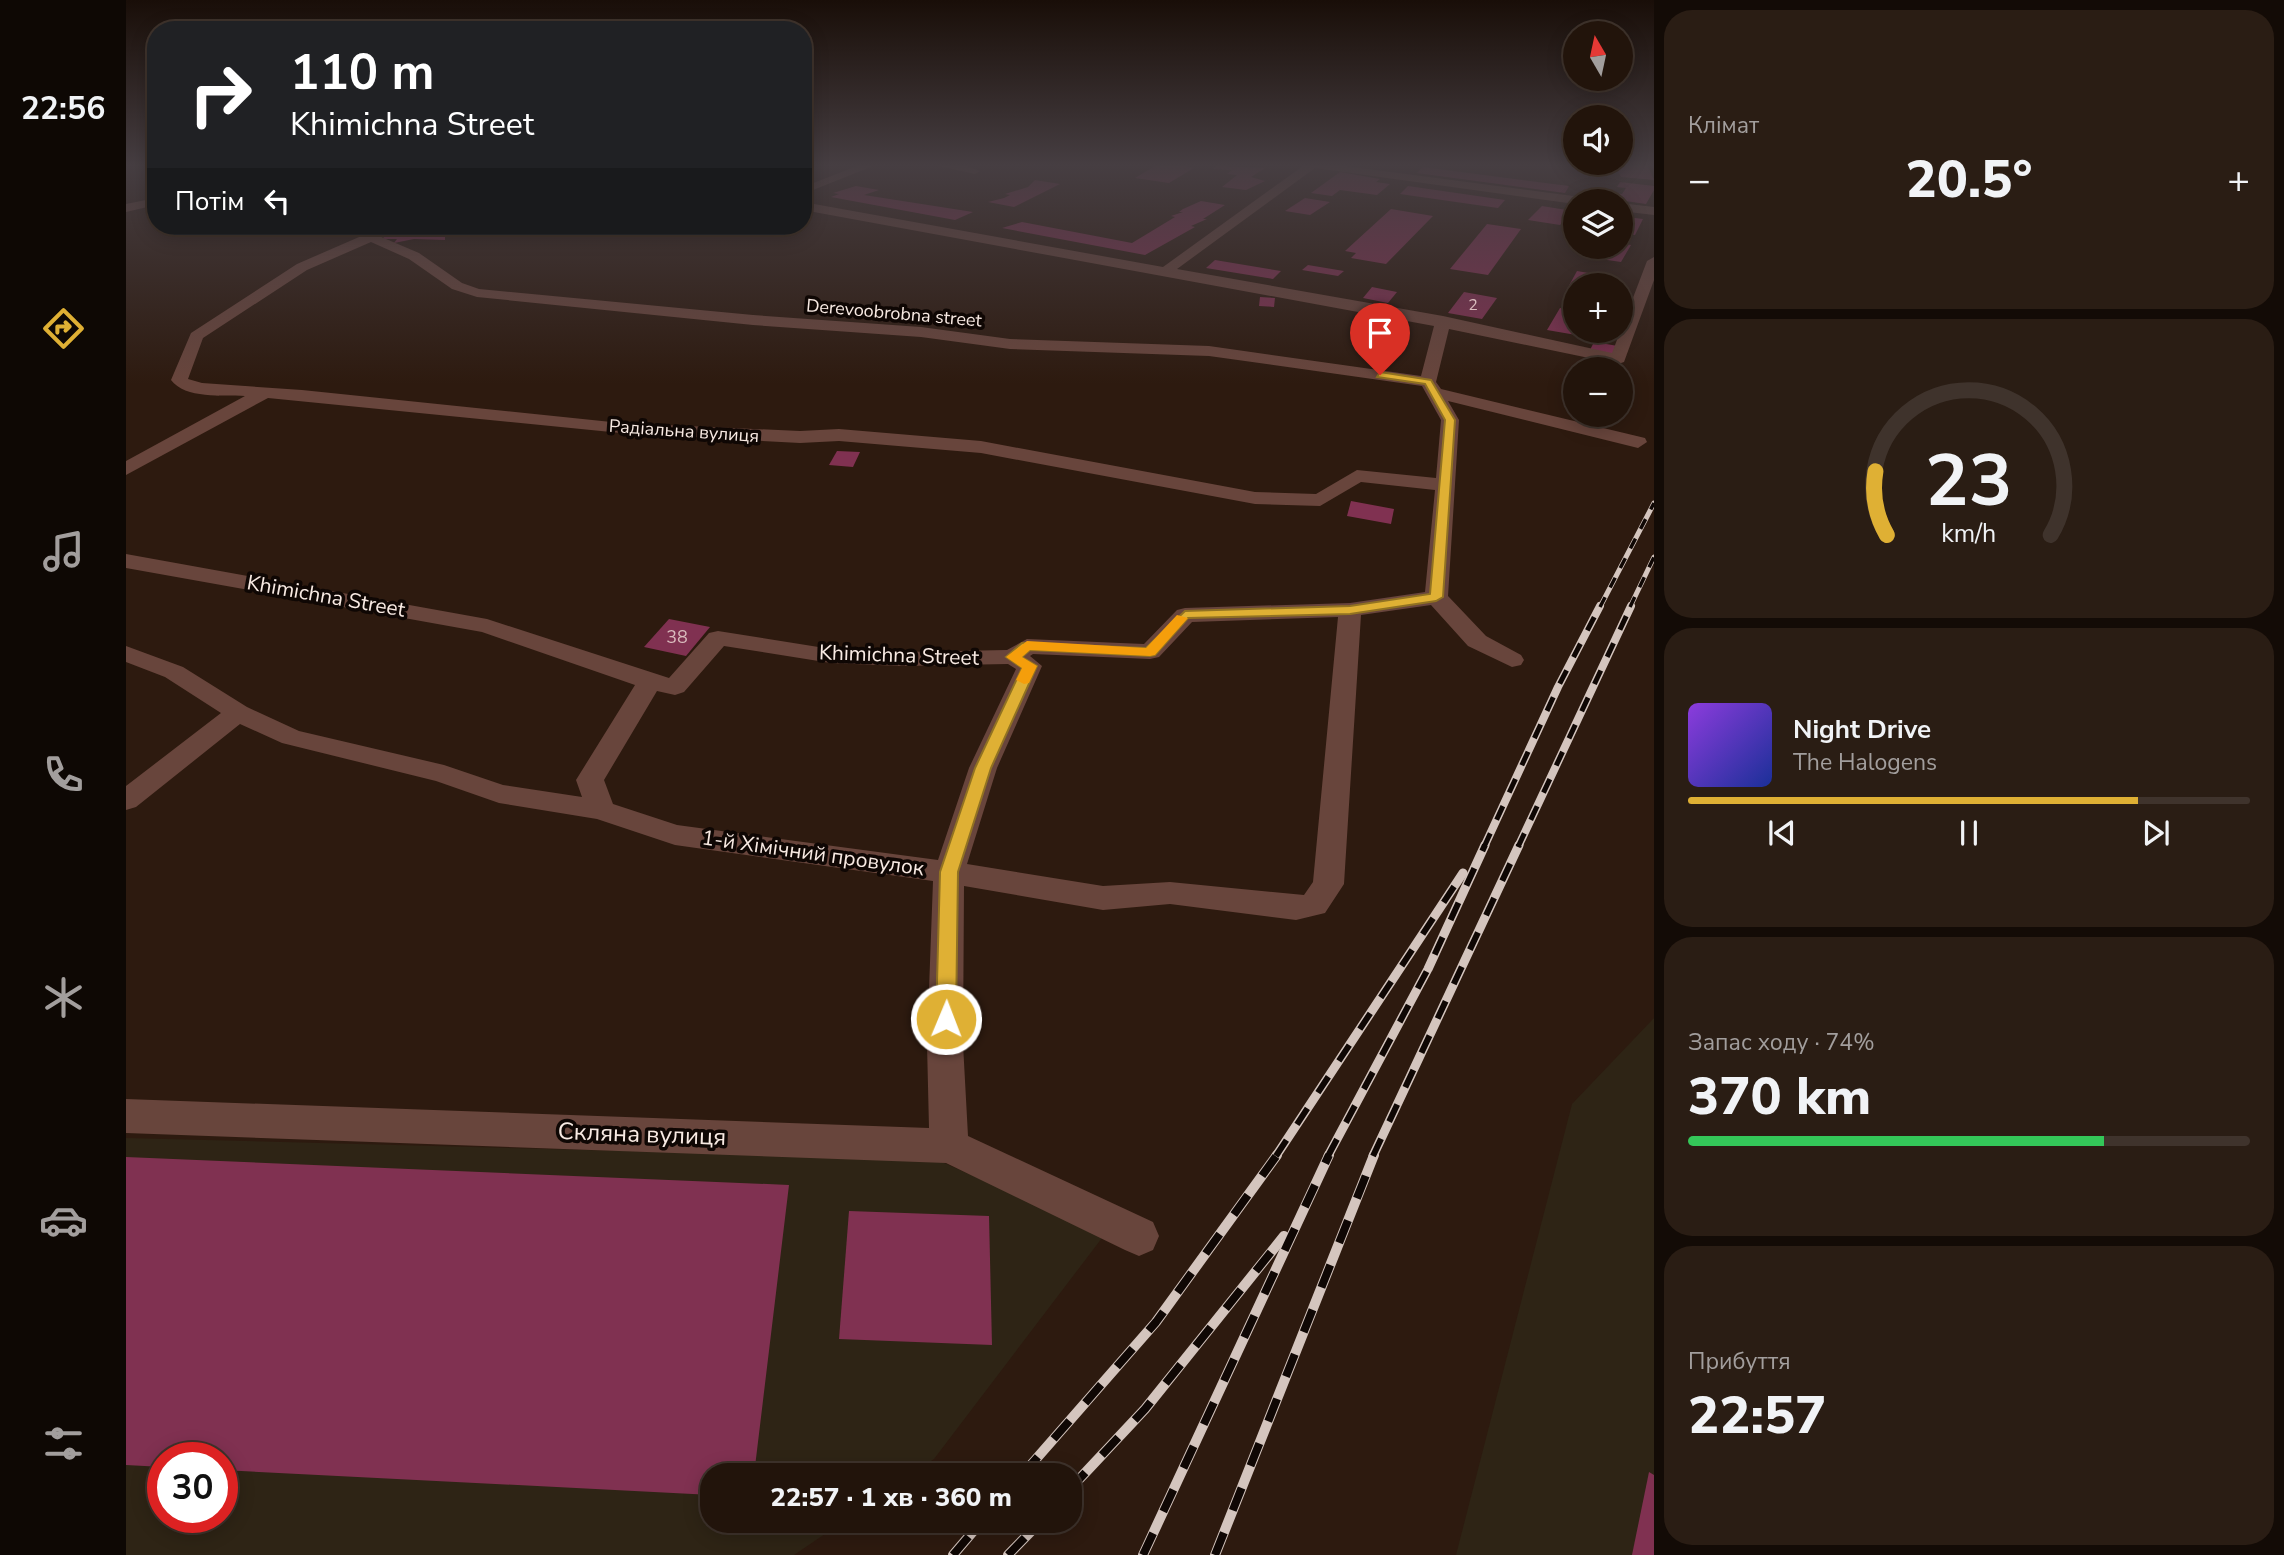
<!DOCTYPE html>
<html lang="uk">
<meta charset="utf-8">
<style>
body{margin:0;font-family:"Nunito Sans",sans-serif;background:#2a1d14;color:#f1f3f6;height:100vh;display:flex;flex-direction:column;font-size:26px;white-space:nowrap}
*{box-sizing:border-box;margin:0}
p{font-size:23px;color:#a29e9d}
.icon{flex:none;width:38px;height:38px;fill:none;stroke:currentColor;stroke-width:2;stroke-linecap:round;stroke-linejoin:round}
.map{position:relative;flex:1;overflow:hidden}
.details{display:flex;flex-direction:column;gap:10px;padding:10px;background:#130b06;width:630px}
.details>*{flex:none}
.top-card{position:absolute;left:21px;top:21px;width:665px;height:214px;border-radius:28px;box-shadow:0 4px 18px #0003,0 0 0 2px #3f332c;background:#202124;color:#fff;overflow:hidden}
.needle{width:46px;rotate:351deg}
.fabs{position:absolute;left:1437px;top:21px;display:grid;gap:14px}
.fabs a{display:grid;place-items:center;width:70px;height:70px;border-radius:50%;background:#22140b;box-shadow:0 4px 18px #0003,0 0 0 2px #3f332c;font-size:35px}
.speed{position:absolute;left:21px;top:1442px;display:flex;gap:14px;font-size:35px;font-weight:700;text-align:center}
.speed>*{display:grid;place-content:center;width:91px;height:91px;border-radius:50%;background:#22140b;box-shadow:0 4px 18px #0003,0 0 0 2px #3f332c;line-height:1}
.speed .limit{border:10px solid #d22;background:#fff;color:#111}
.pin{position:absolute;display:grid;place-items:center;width:60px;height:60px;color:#fff;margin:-72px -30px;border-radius:50% 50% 50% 0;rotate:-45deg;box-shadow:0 0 7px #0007}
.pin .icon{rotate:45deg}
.me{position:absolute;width:77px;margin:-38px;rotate:1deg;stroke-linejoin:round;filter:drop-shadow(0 0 5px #0008)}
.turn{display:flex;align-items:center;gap:24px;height:147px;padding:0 28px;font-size:32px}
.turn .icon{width:91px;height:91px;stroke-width:2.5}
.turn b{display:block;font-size:49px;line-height:60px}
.then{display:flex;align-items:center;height:66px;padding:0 28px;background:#0003;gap:14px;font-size:26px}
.big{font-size:52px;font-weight:800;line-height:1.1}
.details .tile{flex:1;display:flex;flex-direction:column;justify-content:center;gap:10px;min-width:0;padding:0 24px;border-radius:28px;background:#2a1d14}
.details .dial{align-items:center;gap:0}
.dial svg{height:182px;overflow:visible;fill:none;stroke:#3f332c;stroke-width:7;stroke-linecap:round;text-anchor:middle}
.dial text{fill:#f1f3f6;stroke:none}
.song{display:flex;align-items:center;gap:21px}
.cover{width:84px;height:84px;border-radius:10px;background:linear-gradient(135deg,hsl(270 70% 55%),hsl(230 70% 35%))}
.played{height:7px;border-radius:4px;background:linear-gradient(90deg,#dfb034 80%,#3f332c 80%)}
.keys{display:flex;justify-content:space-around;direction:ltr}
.heat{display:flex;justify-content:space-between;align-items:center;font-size:38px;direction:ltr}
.charge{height:10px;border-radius:5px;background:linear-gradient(90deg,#34c759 74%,#3f332c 0)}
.trip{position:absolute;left:574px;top:1463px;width:382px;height:70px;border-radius:28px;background:#22140b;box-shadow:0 4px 18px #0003,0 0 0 2px #3f332c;font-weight:800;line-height:70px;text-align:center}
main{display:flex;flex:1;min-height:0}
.tabs{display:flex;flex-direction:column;width:126px;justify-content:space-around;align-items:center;background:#0e0804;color:#a29e9d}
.tabs .icon{width:49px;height:49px}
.tabs .selected{color:#dfb034}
.tabs b{font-size:32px;color:#f1f3f6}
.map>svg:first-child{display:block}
.industrial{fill:#2e2415;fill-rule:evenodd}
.building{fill:#803151}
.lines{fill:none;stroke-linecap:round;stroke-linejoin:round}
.street{fill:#68453c;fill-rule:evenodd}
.rail-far3-casing{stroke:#d4c5be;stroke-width:5}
.rail-far2-casing{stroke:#d4c5be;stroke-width:8}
.rail-far1-casing{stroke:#d4c5be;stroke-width:9}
.rail-casing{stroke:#d4c5be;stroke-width:10}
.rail-far3{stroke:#0f0704;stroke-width:3.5;stroke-dasharray:11;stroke-linecap:butt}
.rail-far2{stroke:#0f0704;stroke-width:5;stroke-dasharray:15;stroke-linecap:butt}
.rail-far1{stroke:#0f0704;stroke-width:6;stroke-dasharray:19;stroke-linecap:butt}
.rail{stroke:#0f0704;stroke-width:8;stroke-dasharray:24;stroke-linecap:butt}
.route{fill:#dfb034;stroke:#917222;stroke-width:2}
.slow{fill:#f59e0b}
.labels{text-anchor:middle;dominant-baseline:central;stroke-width:7;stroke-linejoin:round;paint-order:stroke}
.far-number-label{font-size:16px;fill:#dabcbe}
.far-street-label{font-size:18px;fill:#f8eae3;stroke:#0f0704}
.number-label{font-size:18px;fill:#dabcbe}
.street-label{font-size:21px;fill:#f8eae3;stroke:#0f0704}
.near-street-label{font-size:24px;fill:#f8eae3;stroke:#0f0704}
</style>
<main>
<nav class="tabs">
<b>22:56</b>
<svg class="icon selected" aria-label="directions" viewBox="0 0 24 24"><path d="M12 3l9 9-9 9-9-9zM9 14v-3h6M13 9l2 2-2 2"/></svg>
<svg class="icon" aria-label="music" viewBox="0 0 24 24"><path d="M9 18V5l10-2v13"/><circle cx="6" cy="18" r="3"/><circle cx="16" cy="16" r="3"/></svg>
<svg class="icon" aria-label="phone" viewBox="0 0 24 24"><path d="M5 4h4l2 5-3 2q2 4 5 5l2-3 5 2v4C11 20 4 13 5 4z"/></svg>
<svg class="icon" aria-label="climate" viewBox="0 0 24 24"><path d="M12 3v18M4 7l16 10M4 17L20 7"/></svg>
<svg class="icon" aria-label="car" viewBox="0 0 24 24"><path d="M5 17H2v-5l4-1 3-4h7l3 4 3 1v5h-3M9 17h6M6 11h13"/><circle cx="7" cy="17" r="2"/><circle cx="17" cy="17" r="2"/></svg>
<svg class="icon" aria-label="filters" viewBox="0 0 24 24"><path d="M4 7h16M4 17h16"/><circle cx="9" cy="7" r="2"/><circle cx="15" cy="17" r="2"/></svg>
</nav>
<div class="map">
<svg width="1528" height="1555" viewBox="0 0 1528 1555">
<rect width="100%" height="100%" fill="#2d1a0f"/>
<!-- industrial -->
<g class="industrial">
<path d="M1528,1018V1555H1330L1446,1104Z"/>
<path d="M0,1138L809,1159L979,1234L808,1459L784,1475H586V1521H718L668,1555H0ZM37,1458H96V1517H37Z"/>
</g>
<!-- building -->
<g class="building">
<path d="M1029,166H1059L1068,168L1043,183L1009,178Z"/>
<path d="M1091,166L1139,168L1125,177L1139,181L1120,190L1096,187L1111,175L1101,174L1106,170L1087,169Z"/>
<path d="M1489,166H1522L1528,180L1495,177Z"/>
<path d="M1297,167L1443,186L1439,193L1291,173Z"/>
<path d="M1214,172L1254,179L1250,182L1264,184L1251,195L1214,190L1206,196L1185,193Z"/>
<path d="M909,180L934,184L888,207L862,202L878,198L884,195L879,194L902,187Z"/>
<path d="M1494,182L1528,186V190L1520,204L1479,198L1483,192L1496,194L1500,188L1491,187Z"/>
<path d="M730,186L753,190L738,195L847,212L829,220L705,197L713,194L707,193Z"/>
<path d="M1282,186L1379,200L1372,208L1274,194Z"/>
<path d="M1179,198L1204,202L1184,215L1159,211Z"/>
<path d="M1075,201L1099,205L1077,219H1081L1065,226L1069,227L1019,255L876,228L896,222L1006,243L1049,217L1045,216L1057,212H1053L1057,209Z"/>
<path d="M1416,206L1447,211L1434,225L1402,220Z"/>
<path d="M1265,209L1307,216L1260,264L1225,258L1230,253L1219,251Z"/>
<path d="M1494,216L1517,219L1509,235L1494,233Z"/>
<path d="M1361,224L1395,229L1362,275L1324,269Z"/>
<path d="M295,228L324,229H348L347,234L319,236V240L288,239L268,243L271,239H256L262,233L286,232Z"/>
<path d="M1494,243L1505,245L1495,262L1461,257L1468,247H1494Z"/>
<path d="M1089,260L1155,271L1147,279L1080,268Z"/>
<path d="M1182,265L1218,271L1212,276L1176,270Z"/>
<path d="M1451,271L1486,277L1481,285H1449V292L1440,291Z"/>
<path d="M1246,287L1271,292L1262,303L1237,298Z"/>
<path d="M1338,292L1371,298L1356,319L1322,313Z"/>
<path d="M1134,297L1149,298L1148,307L1133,306Z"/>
<path d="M1434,308L1449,311V331H1459L1456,336L1421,330Z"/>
<path d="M1468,342L1492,346L1488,355L1464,350Z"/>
<path d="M711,451L734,452L727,467L703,465Z"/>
<path d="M1225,501L1268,509L1265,524L1221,516Z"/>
<path d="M543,619L584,627L560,656L518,647Z"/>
<path d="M0,1157L663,1185L628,1475H586V1495L96,1470V1458H37V1467L0,1465Z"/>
<path d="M723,1211L863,1216L866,1345L713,1339Z"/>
<path d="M1523,1472L1528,1475V1555H1506Z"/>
</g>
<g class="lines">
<!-- street -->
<g class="street">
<path d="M731,166H747L677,194V187Z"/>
<path d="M813,166H841L854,171L849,174Z"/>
<path d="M1177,166H1219L1455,197L1461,201L1449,204L1189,168L1051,269L1317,316L1486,353L1521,261L1528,257V280L1498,362L1492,364L1323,329L1310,382L1315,389L1519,438L1521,442L1512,448L1322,401L1333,420L1322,596L1360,636L1395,655L1398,660L1395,665L1386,667L1342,646L1305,605L1235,615L1218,884L1199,913L1170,920L1044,904L977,910L838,886L837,1044L842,1136L1027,1222L1033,1236L1027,1250L1013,1256L999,1250L820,1163L0,1133V1099L803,1128L801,1044L807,881L549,845L471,819L373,803L310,781L156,743L114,724L10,807L0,810V786L95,713L39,677L0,662V646L57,667L121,707L173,731L318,765L377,785L456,797L450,780L509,685L356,632L0,568V554L361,619L543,678L583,633L592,631L705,649L776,652L881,650L901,639L1018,644L1051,610L1059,608L1224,603L1299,592L1309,490L1235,482L1194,506L1129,504L855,453L713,441L674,443L495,433L142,398L0,475V461L119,396C97,395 59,399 45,380L65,333L171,264L240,234L250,226H263L253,236L293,253L336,283L353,289L627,315L795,327L884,339L1083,346L1295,376L1308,326L677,210V202L1037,267ZM245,242L283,259L326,289L351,297L627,325L795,337L884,349L1083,356L1296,386L1315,420L1310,478L1231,470L1190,494L1129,492L855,441L713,429L674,431L495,423L176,390L76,383L62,379L77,338L181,270ZM1212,617L1187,882L1178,895L1044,882L977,886L841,864L871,768L916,666L904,656L907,654L1024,659L1033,657L1066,622ZM598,646L705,663L776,666L882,664L890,669L843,768L812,860L551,825L487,804L478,780L531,691L549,695L558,692Z"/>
<path d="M30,198V205L0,212V204Z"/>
<path d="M1494,203L1528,207V215L1494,211Z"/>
</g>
<!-- rail-far3 casing -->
<g class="rail-far3-casing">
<g id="rail-far3">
<path d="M1474,607L1528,503"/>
<path d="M1504,607L1528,557"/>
</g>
</g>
<!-- rail-far2 casing -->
<g class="rail-far2-casing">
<g id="rail-far2">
<path d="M1358,847L1432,687L1474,606"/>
<path d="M1392,847L1505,606"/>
</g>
</g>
<!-- rail-far1 casing -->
<g class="rail-far1-casing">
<g id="rail-far1">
<path d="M1150,1156L1337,873"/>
<path d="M1202,1156L1302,969L1359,845"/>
<path d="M1247,1156L1393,845"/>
</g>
</g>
<!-- rail casing -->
<g class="rail-casing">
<g id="rail">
<path d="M896,1475L1030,1322L1151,1155"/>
<path d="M943,1490L1019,1409L1158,1236"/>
<path d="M827,1555L856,1521"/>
<path d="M882,1555L915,1521"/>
<path d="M1017,1555L1203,1155"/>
<path d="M1089,1555L1248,1155"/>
</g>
</g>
<!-- rail-far3 -->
<use href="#rail-far3" class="rail-far3"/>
<!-- rail-far2 -->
<use href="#rail-far2" class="rail-far2"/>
<!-- rail-far1 -->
<use href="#rail-far1" class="rail-far1"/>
<!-- rail -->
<use href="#rail" class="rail"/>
</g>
<!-- sky -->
<linearGradient id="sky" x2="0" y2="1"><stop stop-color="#190e08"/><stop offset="0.43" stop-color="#463e42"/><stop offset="1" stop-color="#463e42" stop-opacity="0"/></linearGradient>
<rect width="1528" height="384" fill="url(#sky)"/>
<!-- route -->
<path class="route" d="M1254,372L1305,380L1329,420L1317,597L1310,601L1224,614L1062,618L1029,655L1024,656L904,650L896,657L911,666L865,768L832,872L830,1019L827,1025H813L810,1019L814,872L849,768L896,668L880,657L896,643L1020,648L1059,611L1224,606L1304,594L1319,420L1299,384L1251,377Z"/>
<!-- slow -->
<path class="slow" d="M1051,615L1062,618L1029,655L1024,656L904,650L896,657L911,666L903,683L898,684L890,680L896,668L880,657L901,641L1020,648Z"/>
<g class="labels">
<!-- far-number labels -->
<g class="far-number-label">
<text x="1347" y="305">2</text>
</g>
<!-- far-street labels -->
<g class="far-street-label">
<text transform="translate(768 313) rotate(5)">Derevoobrobna street</text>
<text transform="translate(558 431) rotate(4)">Радіальна вулиця</text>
</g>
<!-- number labels -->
<g class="number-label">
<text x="551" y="637">38</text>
</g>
<!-- street labels -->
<g class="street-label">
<text transform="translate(200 596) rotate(10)">Khimichna Street</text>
<text transform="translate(773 655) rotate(2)">Khimichna Street</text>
<text transform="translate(687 853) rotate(8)">1-й Хімічний провулок</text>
</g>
<!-- near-street labels -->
<g class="near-street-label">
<text transform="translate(516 1134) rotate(2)">Скляна вулиця</text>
</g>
</g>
</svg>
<div class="fabs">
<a><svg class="needle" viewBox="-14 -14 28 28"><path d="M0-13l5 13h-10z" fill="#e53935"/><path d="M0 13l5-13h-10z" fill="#a29e9d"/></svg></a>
<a><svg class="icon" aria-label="sound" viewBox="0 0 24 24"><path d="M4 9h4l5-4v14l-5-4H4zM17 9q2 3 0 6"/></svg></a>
<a><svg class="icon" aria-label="layers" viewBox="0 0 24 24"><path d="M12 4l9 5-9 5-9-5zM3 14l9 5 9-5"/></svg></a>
<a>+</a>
<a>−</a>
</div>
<div class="speed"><div class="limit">30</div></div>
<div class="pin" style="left:1254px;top:375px;background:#d93025"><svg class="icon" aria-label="arrive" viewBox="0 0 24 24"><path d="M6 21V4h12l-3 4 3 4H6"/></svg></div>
<svg class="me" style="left:820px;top:1019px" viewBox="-20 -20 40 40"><circle r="17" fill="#dfb034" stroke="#fff" stroke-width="3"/><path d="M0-11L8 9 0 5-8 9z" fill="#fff"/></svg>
<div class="trip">22:57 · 1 хв · 360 m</div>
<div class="top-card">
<div class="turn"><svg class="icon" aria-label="right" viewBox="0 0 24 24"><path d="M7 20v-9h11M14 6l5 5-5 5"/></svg><div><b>110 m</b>Khimichna Street</div></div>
<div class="then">Потім<svg class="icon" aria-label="left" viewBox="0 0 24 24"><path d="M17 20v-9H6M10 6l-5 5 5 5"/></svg></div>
</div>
</div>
<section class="details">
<div class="tile"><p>Клімат</p>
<div class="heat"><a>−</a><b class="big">20.5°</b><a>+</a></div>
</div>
<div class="tile dial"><svg viewBox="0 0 100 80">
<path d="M14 69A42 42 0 1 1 86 69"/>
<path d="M14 69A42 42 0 0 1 9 41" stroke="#dfb034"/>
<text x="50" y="56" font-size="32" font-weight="700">23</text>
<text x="50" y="72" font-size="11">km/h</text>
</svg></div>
<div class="tile">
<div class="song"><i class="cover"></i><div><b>Night Drive</b><p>The Halogens</p></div></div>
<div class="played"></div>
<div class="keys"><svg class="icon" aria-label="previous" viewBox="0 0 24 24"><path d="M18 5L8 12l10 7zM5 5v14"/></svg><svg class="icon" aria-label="pause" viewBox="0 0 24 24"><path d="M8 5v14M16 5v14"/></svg><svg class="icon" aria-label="next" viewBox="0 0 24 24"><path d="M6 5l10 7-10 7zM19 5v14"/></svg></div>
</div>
<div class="tile"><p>Запас ходу · 74%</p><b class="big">370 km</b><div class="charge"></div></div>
<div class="tile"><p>Прибуття</p><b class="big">22:57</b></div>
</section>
</main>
